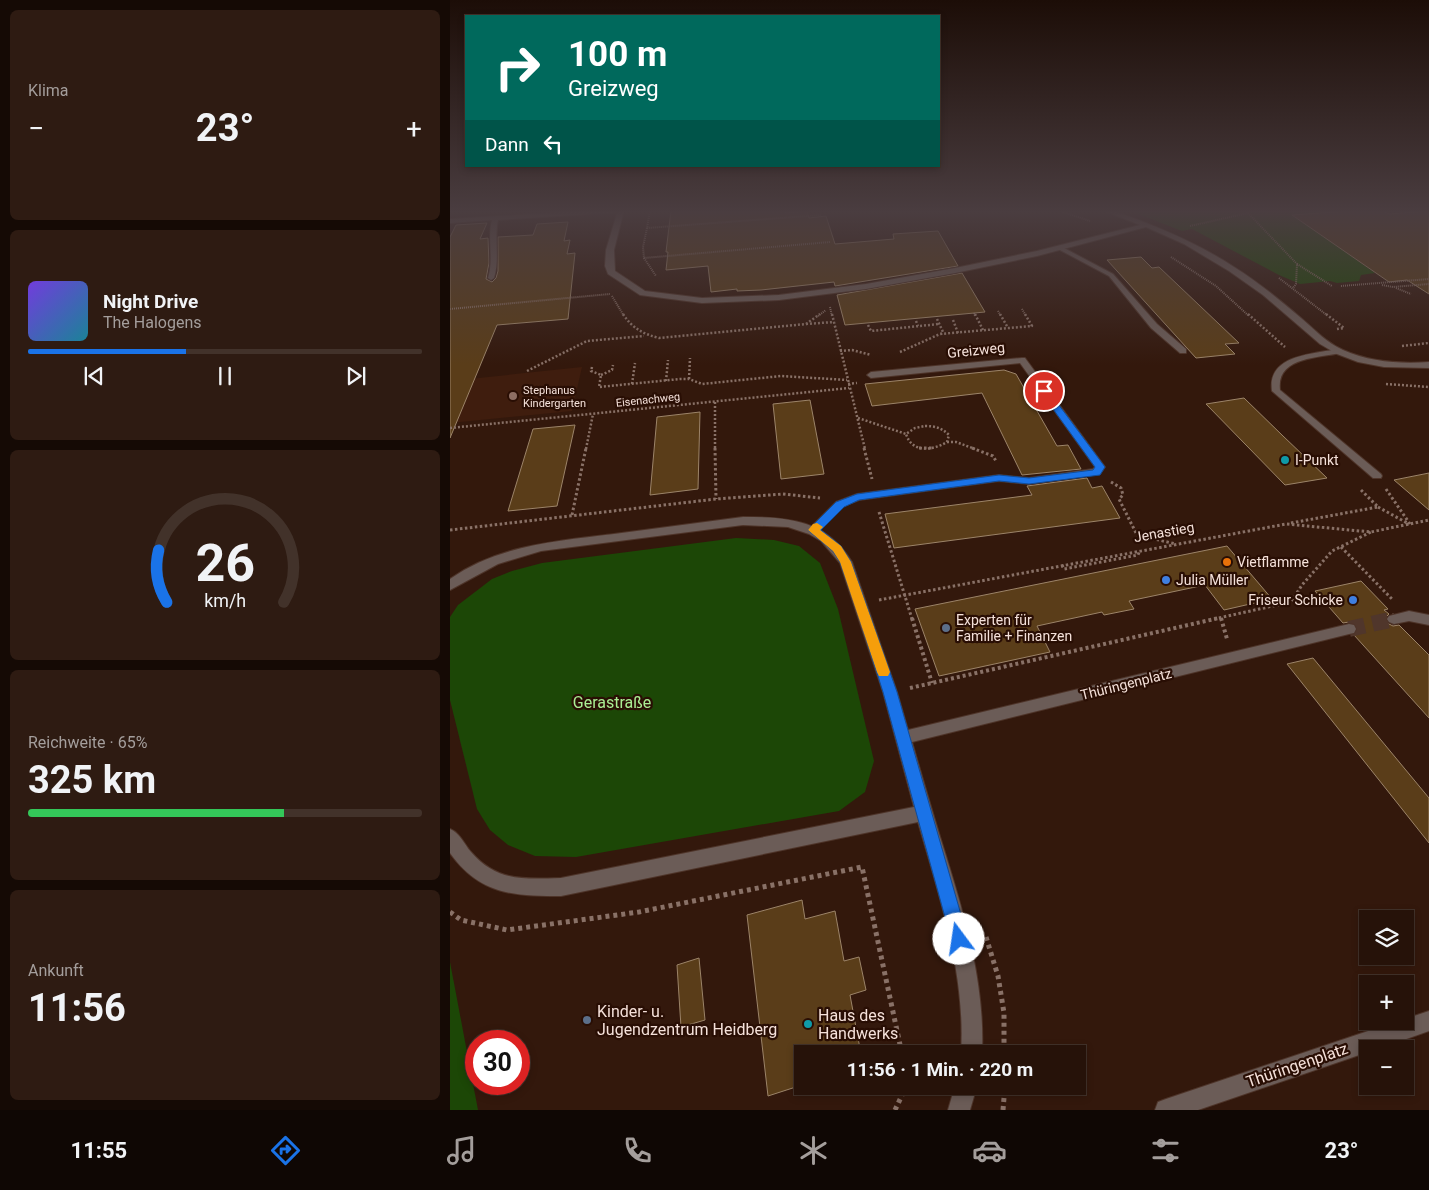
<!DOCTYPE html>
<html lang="de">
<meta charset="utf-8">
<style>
body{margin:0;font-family:Roboto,sans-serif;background:#2e1b12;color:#f1f3f6;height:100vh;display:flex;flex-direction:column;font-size:19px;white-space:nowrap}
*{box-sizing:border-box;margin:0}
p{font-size:16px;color:#a49e9c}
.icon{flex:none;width:28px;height:28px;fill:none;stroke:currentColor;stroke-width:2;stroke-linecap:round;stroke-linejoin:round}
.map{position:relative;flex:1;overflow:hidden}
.details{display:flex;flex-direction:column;gap:10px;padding:10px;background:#150a05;width:450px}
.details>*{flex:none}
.top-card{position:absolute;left:15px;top:15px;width:475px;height:152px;border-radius:0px;box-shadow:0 2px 8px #0003,0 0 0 1px #42322a;background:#00695c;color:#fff;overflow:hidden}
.fabs{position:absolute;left:909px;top:910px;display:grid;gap:10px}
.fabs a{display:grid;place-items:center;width:55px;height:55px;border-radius:0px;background:#261209;box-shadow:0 2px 8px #0003,0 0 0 1px #42322a;font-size:25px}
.speed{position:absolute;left:15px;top:1030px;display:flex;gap:10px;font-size:25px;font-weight:700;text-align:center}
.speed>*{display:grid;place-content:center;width:65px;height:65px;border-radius:50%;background:#261209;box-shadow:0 2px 8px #0003,0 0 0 1px #42322a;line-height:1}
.speed .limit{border:8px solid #d22;background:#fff;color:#111}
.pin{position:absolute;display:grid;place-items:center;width:42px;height:42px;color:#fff;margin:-21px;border:2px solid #fff;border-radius:50%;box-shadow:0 1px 5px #0007}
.me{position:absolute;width:55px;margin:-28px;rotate:346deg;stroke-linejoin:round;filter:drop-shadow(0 0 4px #0008)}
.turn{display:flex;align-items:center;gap:18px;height:105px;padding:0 20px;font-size:22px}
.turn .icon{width:65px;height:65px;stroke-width:2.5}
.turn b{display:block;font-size:35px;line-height:42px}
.then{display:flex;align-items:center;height:48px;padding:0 20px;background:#0003;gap:10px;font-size:19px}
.big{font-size:38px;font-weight:700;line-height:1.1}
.details .widget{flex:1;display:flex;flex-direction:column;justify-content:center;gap:8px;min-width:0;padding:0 18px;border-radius:8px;background:#2e1b12}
.details .dial{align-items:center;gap:0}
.dial svg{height:130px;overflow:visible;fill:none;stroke:#42322a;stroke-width:7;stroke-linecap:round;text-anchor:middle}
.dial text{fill:#f1f3f6;stroke:none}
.song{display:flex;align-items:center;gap:15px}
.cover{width:60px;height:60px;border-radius:8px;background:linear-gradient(135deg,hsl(260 70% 55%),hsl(190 70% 35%))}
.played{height:5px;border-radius:2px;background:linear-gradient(90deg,#1a73e8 40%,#42322a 40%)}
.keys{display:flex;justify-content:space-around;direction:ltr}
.heat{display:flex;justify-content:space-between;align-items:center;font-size:28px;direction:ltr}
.charge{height:8px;border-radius:4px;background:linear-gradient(90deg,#34c759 65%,#42322a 0)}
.trip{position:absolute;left:344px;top:1045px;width:292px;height:50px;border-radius:0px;background:#261209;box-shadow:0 2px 8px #0003,0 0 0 1px #42322a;font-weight:700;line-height:50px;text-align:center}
.tabs{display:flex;height:80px;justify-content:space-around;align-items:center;background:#0f0704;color:#a49e9c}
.tabs .icon{width:35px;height:35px}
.tabs .active{color:#1a73e8}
.tabs b{font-size:22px;color:#f1f3f6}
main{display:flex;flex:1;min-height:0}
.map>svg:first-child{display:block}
.built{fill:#3f1d0e}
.green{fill:#1c4706}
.building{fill:#5a3d19;stroke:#9c8469}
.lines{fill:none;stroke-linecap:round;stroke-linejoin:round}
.street-tunnel-far1{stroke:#50362b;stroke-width:12;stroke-dasharray:12 6;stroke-linecap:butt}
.street-tunnel{stroke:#50362b;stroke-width:16;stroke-dasharray:16 8;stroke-linecap:butt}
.lane-casing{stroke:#4e3429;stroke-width:2}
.street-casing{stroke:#4e3429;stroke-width:2}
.path-far4{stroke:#897167;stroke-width:2;stroke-dasharray:1 1;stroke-linecap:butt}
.path-far3{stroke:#897167;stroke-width:2.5;stroke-dasharray:2 2;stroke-linecap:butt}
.path-far2{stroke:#897167;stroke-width:3;stroke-dasharray:2.5 2.5;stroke-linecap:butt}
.path-far1{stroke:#897167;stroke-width:4;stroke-dasharray:3 3;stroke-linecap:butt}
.path{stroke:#897167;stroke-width:5;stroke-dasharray:4 4;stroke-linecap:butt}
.lane{fill:#6b5c57;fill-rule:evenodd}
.street{fill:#6b5c57;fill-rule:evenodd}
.route{fill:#1a73e8;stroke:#114b97}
.slow{fill:#f59e0b}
.education-dot{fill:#8d6e63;stroke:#290e04;stroke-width:2}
.culture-dot{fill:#0f9aa8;stroke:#290e04;stroke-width:2}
.food-dot{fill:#e8710a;stroke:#290e04;stroke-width:2}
.shop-dot{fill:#3f7fe0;stroke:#290e04;stroke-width:2}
.service-dot{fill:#5c6f8a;stroke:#290e04;stroke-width:2}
.labels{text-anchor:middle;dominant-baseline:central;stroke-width:4.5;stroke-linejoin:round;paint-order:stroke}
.far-poi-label{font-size:11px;fill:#f5e1da;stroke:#290e04;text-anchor:start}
.far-street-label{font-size:11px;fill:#f5e1da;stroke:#290e04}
.street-label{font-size:14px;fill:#f5e1da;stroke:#290e04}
.poi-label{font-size:14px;fill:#f5e1da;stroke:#290e04;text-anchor:start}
.near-park-label{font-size:16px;fill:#aaee93;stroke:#290e04}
.near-poi-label{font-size:16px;fill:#f5e1da;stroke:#290e04;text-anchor:start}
.near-street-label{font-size:16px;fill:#f5e1da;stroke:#290e04}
</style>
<main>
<section class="details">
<div class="widget"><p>Klima</p>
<div class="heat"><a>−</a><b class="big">23°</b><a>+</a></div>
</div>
<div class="widget">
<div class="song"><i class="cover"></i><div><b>Night Drive</b><p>The Halogens</p></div></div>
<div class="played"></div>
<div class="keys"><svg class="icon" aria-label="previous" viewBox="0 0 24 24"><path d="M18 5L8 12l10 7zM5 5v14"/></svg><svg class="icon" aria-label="pause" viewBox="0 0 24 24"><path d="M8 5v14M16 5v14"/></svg><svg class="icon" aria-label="next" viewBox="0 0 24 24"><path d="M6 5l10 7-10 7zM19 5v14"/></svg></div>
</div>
<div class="widget dial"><svg viewBox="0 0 100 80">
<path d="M14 69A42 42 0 1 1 86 69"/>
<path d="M14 69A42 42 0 0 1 9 37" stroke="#1a73e8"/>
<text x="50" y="56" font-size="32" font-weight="700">26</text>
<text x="50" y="72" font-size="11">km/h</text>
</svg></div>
<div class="widget"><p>Reichweite · 65%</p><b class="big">325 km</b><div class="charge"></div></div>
<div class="widget"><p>Ankunft</p><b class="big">11:56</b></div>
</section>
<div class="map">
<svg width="979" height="1110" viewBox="0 0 979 1110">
<rect width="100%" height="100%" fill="#33180c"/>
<!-- built -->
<path class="built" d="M132,367L122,411L0,423V381Z"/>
<!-- green -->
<g class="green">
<path d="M678,210H913L843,215L925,273L911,275L909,281L887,283L880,281L850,284L829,275L742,229L732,231Z"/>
<path d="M286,538L324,540L349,546L370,563L388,609L424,761L415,792L389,811L126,857L85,856L58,845L40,830L27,809L0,700V617L8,605L42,579L62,571L92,563Z"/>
<path d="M0,962L28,1110H0Z"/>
</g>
<!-- building -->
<g class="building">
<path d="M221,210H335L336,213L357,211L359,218L376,216L385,244L444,239L443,234L488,231L508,266L385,286L384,282L311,290L287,291V289L261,292L258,266L216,270L218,252H216Z"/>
<path d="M913,210H931L939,214L979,211V294L957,280L939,282L842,215Z"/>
<path d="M118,222L114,241L120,240L117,254L125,253L118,319L47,325L0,438V237L6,225L37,223L30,239L38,238L39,263L36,279L42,282L46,278L48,271V237L83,235L87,224Z"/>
<path d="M691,257L702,268L709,267L789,343L775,344L785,354L746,358L657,260Z"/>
<path d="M512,273L535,312L395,325L387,295Z"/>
<path d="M554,370L566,374L607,446L618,445L631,469L572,475L532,393L422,406L415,384Z"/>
<path d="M794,398L833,436L877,478L835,485L756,404Z"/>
<path d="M360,400L374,474L331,479L323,404Z"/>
<path d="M250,412L248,489L200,495L207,417Z"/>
<path d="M125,425L107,506L58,511L83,429Z"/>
<path d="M979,473V510L944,480Z"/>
<path d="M637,478L642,488L652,486L670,518L444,548L435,514L582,495L577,486Z"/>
<path d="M777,546L822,599L774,610L755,585L679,601L684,609L654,615L652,612L587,626L600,652L489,676L465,609Z"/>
<path d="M911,581L938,609L934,610L939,614L935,618L937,623L943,626L949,625L979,655V718L904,635L908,630L906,624L899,622L893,623L865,591Z"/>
<path d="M863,658L979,798V843L837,664Z"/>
<path d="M352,900L355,919L385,911L394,961L409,957L416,990L400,995L411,1054H352V1085L318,1096L297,915Z"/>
<path d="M249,958L255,1020L231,1027L227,965Z"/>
</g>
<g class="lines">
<!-- street-tunnel-far1 -->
<path class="street-tunnel-far1" d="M942,619H944"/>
<!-- street-tunnel -->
<path class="street-tunnel" d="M899,629L944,619"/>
<!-- lane casing -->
<g class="lane-casing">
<g id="lane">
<path d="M146,210H174L171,212L48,220C44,239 50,259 44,278L41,280L38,278C44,259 37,239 42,220L0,223V219Z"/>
<path d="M610,248H614L663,274L707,324L736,349V353H730L701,328L659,276L610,250Z"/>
<path d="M888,349L892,351L891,353C868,358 826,357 830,390L931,474L932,476L931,478H923L822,391C817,355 862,354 888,349Z"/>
<path d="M572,358H575L655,467L650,474L579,484L549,481L409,500L394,506L368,532H360L359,530L360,528L386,502L407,494L549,475L579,478L643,469L645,467L570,363L421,378L417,375L421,372Z"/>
</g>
</g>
<!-- street casing -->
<g class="street-casing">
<g id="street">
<path d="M168,210H174L164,250L165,271L195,291L252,298L329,295L416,284L505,268L587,251L690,225L652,210H661C704,225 746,242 784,267C808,282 830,300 851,318C865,330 877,343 893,350C920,362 950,364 979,362V368L934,367L908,362L887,354L870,344L813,295L779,271L734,244L696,227L587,256L505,273L416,289L329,300L252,303L190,295L158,274L155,266L156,250Z"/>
<path d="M293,517C339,517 376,520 402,562L447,692L458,730L899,624L904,625L906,629L904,633L899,634L462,742C473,780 484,818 496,856C516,921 535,985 532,1054H511C516,974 490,898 468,822L111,896C64,896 30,895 0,853V829C10,833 14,844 21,852C47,882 74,879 111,878L464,807L433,692L390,563L371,541L359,534L338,527L293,525L91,551L48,564L0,590V579C48,545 108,541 164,534C207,528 250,523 293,517Z"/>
<path d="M959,611L979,615V625L959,621L944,624L939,622L937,619L939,616Z"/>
<path d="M979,1011V1031L928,1049H918V1052L748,1110H705L708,1102L716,1099L948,1021H955V1019Z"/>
<path d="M505,1086H527L520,1110H498Z"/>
</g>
</g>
<!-- path-far4 -->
<g class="path-far4">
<path d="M200,210L197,228L371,215"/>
<path d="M607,210L640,221"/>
<path d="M798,213L847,264L846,284L843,288"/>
<path d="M740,226L798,213L801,210"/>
<path d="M197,228L193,247L194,258L380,242"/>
<path d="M721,257L766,286L799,316"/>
<path d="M194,258L206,276"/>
<path d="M847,264L882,286"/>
<path d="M829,278L878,316"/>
<path d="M932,285L943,287L979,284"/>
<path d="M891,286L979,279"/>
<path d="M946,288L961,294"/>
<path d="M162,296L174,316"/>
<path d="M380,307L382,316"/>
<path d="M0,309L160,294"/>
<path d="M572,309L576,316"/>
<path d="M548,311L551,316"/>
<path d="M524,313L525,316"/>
<path d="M368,316L376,310"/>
</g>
<!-- path-far3 -->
<g class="path-far3">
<path d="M173,314C182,328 193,334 209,338L356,324L370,314"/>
<path d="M382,314L415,449"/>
<path d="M525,314L533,330"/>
<path d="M550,314L558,328"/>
<path d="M798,314L835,347"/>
<path d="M876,314L894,328L887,329"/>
<path d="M487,319L493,332L491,334"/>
<path d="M503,320L508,333"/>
<path d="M466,321L468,326"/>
<path d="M356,324L384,322"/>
<path d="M418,325L421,331L489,324"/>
<path d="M952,346L979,343"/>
<path d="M390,351L402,350L421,355"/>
<path d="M450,352L490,334L582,326L575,314"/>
<path d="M142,367L141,371L151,375L149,387L230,379H239L252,384L331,376L397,380"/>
<path d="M77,371L137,341L194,336"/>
<path d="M151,375L162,370L163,365"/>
<path d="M239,379L240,358"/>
<path d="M216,381L218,360"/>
<path d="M182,384L185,363"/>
<path d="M398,384L407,383"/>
<path d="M936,384L979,387"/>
<path d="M265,402V449"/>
<path d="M408,418L456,434"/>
<path d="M475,426C485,426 492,428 499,435L497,442C482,451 462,453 456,434L465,428Z"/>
<path d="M0,428L399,388"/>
<path d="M497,442H506L525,449"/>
<path d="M136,449L143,414"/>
</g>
<!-- path-far2 -->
<g class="path-far2">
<path d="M265,448L266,499"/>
<path d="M414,448L422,479"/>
<path d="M469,448H482"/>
<path d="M522,448L543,456L546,461"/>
<path d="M661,482L671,488L673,495L669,499L687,535L726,544"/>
<path d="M936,489L960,524"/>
<path d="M928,507L959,524"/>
<path d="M429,512L462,619"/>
<path d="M122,515L136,448"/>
<path d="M841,523L928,507L910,489"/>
<path d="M0,530L266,499L333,494L370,498"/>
<path d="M891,547L943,600"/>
<path d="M612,565L614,569L688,555L690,550"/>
<path d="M429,600L836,524L921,532L979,520"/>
<path d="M764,619L841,602L852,585L882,551L921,532"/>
</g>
<!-- path-far1 -->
<g class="path-far1">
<path d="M462,618L482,683"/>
<path d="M771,618L777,639"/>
<path d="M460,688L769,618"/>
</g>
<!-- path -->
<g class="path">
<path d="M0,912L11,920L57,930L189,912L412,867L452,1054"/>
<path d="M536,937L548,976L554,1013V1054"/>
<path d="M445,1110L454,1091V1086"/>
<path d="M553,1110L555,1086"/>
</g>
<!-- lane -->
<use href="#lane" class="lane"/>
<!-- street -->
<use href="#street" class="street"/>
</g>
<!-- sky -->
<linearGradient id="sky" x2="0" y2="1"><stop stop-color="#1c0d07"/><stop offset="0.58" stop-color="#4a3d40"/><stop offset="1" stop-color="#4a3d40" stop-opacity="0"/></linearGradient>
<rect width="979" height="365" fill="url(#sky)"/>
<!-- route -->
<path class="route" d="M594,388L597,389L655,467L650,475L579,484L549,481L409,500L394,507L371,530L391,546L401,562L447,692L518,939L515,945L509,947L503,945L501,939L433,692L405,604L390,562L383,551L358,530L386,502L407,494L549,475L579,478L643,470L645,467L590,391Z"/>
<!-- slow -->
<path class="slow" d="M367,523L373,527L370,530L391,546L401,562L440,672L438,676H429L427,672L390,562L383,551L358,530L363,524Z"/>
<!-- markers -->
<circle class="education-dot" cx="63" cy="396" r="5"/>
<g class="culture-dot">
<circle cx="835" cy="460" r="5"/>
<circle cx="358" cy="1024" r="5"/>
</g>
<circle class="food-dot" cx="777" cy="562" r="5"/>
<g class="shop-dot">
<circle cx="716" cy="580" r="5"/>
<circle cx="903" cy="600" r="5"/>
</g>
<g class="service-dot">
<circle cx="496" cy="628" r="5"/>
<circle cx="137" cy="1020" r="5"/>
</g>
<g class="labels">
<!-- far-poi labels -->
<g class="far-poi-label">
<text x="73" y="390">Stephanus<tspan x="73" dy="13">Kindergarten</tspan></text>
</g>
<!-- far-street labels -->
<g class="far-street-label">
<text transform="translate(198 400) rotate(-6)">Eisenachweg</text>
</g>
<!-- street labels -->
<g class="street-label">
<text transform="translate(526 350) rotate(-6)">Greizweg</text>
<text transform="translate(714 532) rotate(-10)">Jenastieg</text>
<text transform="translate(676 684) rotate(-14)">Thüringenplatz</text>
</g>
<!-- poi labels -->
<g class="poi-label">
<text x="845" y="460">I-Punkt</text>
<text x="787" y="562">Vietflamme</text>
<text x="726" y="580">Julia Müller</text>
<text x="893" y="600" text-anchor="end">Friseur Schicke</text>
<text x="506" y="620">Experten für<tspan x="506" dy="16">Familie + Finanzen</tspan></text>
</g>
<!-- near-park labels -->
<g class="near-park-label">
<text x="162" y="702">Gerastraße</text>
</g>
<!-- near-poi labels -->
<g class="near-poi-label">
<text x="147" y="1011">Kinder- u.<tspan x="147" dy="18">Jugendzentrum Heidberg</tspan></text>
<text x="368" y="1015">Haus des<tspan x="368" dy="18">Handwerks</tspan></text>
</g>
<!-- near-street labels -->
<g class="near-street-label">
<text transform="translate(847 1065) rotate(-19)">Thüringenplatz</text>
</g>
</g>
</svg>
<div class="fabs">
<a><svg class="icon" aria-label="layers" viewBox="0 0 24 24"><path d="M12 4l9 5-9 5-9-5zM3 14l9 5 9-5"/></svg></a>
<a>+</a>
<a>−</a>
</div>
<div class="speed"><div class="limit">30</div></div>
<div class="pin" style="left:594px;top:391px;background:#d93025"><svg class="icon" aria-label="arrive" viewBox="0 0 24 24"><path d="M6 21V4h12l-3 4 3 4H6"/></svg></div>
<svg class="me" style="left:509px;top:939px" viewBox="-20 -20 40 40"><circle r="19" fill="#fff"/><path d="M0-13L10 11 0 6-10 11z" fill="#1a73e8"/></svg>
<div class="trip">11:56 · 1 Min. · 220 m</div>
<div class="top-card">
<div class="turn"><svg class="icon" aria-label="right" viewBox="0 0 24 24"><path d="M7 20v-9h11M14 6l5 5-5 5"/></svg><div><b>100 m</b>Greizweg</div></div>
<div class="then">Dann<svg class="icon" aria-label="left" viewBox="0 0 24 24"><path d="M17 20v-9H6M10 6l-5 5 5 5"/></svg></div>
</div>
</div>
</main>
<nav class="tabs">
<b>11:55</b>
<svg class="icon active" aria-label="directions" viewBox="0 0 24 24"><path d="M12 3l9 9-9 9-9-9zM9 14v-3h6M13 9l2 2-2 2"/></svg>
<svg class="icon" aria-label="music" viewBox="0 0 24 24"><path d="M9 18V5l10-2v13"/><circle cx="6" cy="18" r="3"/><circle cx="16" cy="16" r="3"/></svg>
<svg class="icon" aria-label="phone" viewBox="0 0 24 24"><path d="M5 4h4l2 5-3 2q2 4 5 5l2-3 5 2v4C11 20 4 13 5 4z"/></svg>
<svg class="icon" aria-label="climate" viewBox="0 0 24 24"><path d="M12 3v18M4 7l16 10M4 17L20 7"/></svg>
<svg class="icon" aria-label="car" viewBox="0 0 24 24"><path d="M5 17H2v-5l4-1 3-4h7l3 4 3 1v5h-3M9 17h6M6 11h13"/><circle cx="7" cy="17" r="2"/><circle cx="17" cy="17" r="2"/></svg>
<svg class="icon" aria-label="filters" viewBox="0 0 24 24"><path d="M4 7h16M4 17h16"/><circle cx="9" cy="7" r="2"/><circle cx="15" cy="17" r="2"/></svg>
<b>23°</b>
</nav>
